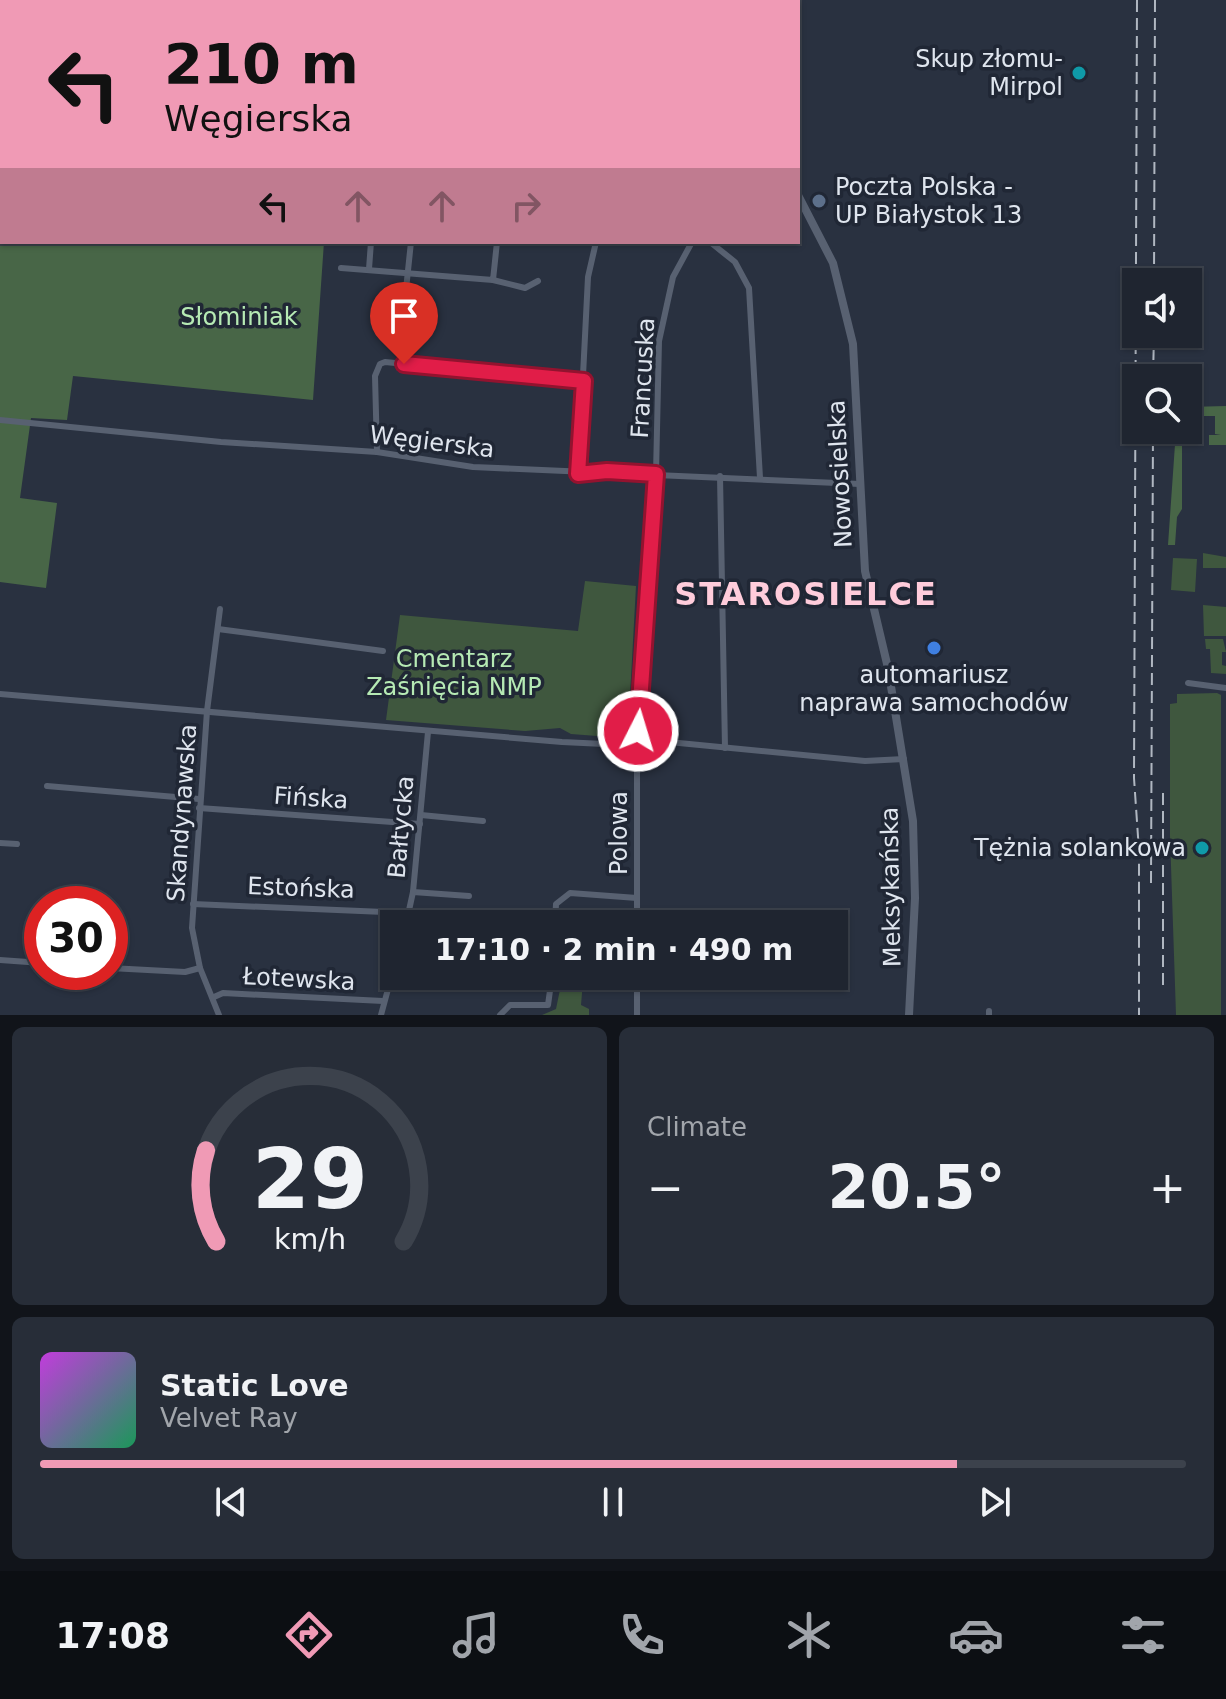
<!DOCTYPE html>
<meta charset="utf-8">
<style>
body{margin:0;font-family:"DejaVu Sans",sans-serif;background:#272d38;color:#f1f3f6;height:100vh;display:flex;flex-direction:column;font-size:30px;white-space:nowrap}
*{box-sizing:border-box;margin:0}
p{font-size:26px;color:#a1a5ab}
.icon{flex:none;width:44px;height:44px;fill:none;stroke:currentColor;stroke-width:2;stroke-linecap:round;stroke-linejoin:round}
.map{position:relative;height:1015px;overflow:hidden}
.details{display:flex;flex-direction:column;gap:12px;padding:12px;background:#11141a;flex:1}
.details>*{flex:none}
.banner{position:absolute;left:0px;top:0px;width:800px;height:244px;box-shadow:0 2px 6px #0004,0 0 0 2px #3c424c;background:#f09ab5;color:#111;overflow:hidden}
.controls{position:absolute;left:1122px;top:268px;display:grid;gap:16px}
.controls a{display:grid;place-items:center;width:80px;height:80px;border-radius:0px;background:#1f2530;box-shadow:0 2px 6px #0004,0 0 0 2px #3c424c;font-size:40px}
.speed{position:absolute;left:24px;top:886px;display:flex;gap:16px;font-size:40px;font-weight:700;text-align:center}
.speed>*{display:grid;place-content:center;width:104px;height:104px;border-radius:50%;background:#1f2530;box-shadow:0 2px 6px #0004,0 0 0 2px #3c424c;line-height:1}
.speed .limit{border:12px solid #d22;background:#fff;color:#111}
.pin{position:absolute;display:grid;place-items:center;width:68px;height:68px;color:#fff;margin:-82px -34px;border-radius:50% 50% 50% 0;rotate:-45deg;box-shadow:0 0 8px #0007}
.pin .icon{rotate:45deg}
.me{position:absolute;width:88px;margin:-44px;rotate:5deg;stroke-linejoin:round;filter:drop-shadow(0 0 6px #0008)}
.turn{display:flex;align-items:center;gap:28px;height:168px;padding:0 32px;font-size:36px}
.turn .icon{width:104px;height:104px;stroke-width:2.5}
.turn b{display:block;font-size:56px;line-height:68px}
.lanes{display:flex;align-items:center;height:76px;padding:0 32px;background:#0003;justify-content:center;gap:40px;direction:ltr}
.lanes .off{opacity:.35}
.big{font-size:60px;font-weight:700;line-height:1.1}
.details .tile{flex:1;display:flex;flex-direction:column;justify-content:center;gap:12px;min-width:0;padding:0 28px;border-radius:12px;background:#272d38}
.details .dial{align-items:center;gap:0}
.dial svg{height:208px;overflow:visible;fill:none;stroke:#3c424c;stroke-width:7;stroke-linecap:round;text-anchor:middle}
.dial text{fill:#f1f3f6;stroke:none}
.song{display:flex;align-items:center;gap:24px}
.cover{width:96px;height:96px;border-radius:12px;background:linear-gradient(135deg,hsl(290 70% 55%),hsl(150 70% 35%))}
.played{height:8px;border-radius:4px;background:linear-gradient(90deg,#f09ab5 80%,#3c424c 80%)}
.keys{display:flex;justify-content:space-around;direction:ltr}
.heat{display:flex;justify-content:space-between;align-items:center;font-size:44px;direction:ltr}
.details .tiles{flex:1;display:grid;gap:12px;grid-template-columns:1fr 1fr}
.tile:last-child{grid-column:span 2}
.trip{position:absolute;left:380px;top:910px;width:468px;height:80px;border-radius:0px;background:#1f2530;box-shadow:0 2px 6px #0004,0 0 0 2px #3c424c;font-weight:700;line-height:80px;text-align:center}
.menu{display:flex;height:128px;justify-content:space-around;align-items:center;background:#0c0f13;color:#a1a5ab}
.menu .icon{width:56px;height:56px}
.menu .active{color:#f09ab5}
.menu b{font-size:36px;color:#f1f3f6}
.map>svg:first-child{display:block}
.green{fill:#3f573e}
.forest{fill:#486647}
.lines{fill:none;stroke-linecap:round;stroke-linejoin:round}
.stream{stroke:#001832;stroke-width:2}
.minor{stroke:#586171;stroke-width:6}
.tertiary{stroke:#586171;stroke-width:8}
.rail{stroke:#b0b7c1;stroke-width:2;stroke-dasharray:12 6;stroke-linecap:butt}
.route-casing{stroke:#92132f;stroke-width:20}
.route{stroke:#e11d48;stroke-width:14}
.culture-dot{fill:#0f9aa8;stroke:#202735;stroke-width:3}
.service-dot{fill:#5c6f8a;stroke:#202735;stroke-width:3}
.shop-dot{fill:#3f7fe0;stroke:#202735;stroke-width:3}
.labels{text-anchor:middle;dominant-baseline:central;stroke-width:7;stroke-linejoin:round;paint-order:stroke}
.poi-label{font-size:24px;fill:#dfe5ee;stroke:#202735;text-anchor:end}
.park-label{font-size:24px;fill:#b6eab4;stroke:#202735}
.street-label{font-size:24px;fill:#dfe5ee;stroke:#202735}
.district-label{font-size:32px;font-weight:bold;letter-spacing:2px;fill:#ffccdb;stroke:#202735}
</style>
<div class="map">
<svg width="1226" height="1015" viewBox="0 0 1226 1015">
<rect width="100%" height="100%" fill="#293140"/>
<!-- green -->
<g class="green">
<path d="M1203,553L1226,557V568H1203Z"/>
<path d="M1173,558L1197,559L1195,592L1171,590Z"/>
<path d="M585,581L636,586L628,733L623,738L571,734L560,728L525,731L386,720L400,615L578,631Z"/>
<path d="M1203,605L1226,607V636H1204Z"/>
<path d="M1205,639H1223L1226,652H1222V665L1226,666V674L1211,673L1210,649H1206Z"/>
<path d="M1217,693L1221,695V1015H1176L1170,836V704L1177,703V694Z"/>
<path d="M562,980L583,981L581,1005L589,1009V1015H542L556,1009Z"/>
</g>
<!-- forest -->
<g class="forest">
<path d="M0,110L2,242H324L313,400L73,376L67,420L31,418L20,498L57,503L46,588L0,582Z"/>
<path d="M1226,406V445H1209V435H1221L1215,434V416H1188V407Z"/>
<path d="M1176,430H1182V509L1177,517L1175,545H1168Z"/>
</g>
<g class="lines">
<!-- stream -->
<path class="stream" d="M440,0L444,2"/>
<!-- minor -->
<g class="minor">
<path d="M520,0L523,2"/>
<path d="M641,0L643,2"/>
<path d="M216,2V0"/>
<path d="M428,2V0"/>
<path d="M0,5H2"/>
<path d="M0,101H2"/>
<path d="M710,242L735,262L749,288L760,478"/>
<path d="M341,268L493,280L497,242"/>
<path d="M369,269L371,242"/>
<path d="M493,280L525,288L538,281"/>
<path d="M404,364L403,318L411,242"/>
<path d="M0,420L221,442L377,452L473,467L860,484"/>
<path d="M377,452L375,376L380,364L385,362L584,381"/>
<path d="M578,474L588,277L596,242"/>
<path d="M720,476L725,748"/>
<path d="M218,629L383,651"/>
<path d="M1188,683L1226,688"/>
<path d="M0,694L562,742L604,744L648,740L865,761L904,759"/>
<path d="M47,786L199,799"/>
<path d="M199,808L420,824"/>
<path d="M421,815L483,821"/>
<path d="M0,843L17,844"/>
<path d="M413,892L469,896"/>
<path d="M193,904L408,913"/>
<path d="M406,924L413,892L428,732"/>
<path d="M555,924L556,904L570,893L637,898"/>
<path d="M637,924V742L656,474L659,341L673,277L692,242"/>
<path d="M0,960L42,963"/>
<path d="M110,968L185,972L200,968"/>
<path d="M637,976V1015"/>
<path d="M214,997L223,993L383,1001"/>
<path d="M219,1015L200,968L192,928L207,711L220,609"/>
<path d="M381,1015L394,967"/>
<path d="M500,1015L510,1005H548L552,976"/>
<path d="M989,1015V1011"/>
</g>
<!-- tertiary -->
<g class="tertiary">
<path d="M777,2L778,0"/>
<path d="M798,195L833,263L853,344L865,571L888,668L913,821L915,898L909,1015"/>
</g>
<!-- rail -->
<g class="rail">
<path d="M1137,0L1134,778L1139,851V1015"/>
<path d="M1154,282L1155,0"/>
<path d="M1153,378L1154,334"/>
<path d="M1151,883L1153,430"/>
<path d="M1163,985V789"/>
</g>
</g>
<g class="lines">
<!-- route casing -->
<g class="route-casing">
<path id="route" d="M404,364L584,381L578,474L607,471L656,474L638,731"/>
</g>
<!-- route -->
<use href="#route" class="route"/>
</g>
<!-- markers -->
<g class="culture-dot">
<circle cx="1079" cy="73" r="8"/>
<circle cx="1202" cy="848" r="8"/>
</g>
<circle class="service-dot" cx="819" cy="201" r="8"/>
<circle class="shop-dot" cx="934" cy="648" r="8"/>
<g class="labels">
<!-- poi labels -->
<g class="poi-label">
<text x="1063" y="59">Skup złomu-<tspan x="1063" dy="28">Mirpol</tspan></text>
<text x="835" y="187" text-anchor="start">Poczta Polska -<tspan x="835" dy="28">UP Białystok 13</tspan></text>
<text x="934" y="675" text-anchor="middle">automariusz<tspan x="934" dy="28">naprawa samochodów</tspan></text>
<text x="1186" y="848">Tężnia solankowa</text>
</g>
<!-- park labels -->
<g class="park-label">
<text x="239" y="317">Słominiak</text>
<text x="454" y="659">Cmentarz<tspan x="454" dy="28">Zaśnięcia NMP</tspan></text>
</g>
<!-- street labels -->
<g class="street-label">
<text transform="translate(643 378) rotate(-87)">Francuska</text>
<text transform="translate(432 442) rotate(7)">Węgierska</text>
<text transform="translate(840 474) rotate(-93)">Nowosielska</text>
<text transform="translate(311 798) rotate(4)">Fińska</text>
<text transform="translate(182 813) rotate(-86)">Skandynawska</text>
<text transform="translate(401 827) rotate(-85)">Bałtycka</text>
<text transform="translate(619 833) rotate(-90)">Polowa</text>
<text transform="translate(891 887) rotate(-91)">Meksykańska</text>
<text transform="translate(301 888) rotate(2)">Estońska</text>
<text transform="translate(299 979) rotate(3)">Łotewska</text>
</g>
<!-- district labels -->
<g class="district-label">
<text x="806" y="594">STAROSIELCE</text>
</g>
</g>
</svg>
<div class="controls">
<a><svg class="icon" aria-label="sound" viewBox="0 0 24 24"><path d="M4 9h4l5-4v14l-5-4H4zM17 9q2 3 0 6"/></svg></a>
<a><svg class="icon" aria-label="search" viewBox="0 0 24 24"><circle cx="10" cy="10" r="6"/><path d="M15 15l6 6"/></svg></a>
</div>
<div class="speed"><div class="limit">30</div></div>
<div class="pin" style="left:404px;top:364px;background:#d93025"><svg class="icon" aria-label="arrive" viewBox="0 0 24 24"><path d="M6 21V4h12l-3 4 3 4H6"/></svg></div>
<svg class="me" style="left:638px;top:731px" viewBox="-20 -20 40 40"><circle r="17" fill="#e11d48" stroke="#fff" stroke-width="3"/><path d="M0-11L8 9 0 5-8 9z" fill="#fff"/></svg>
<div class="trip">17:10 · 2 min · 490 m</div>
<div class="banner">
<div class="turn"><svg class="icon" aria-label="left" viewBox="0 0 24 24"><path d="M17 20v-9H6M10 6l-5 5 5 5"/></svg><div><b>210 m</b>Węgierska</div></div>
<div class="lanes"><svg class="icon" aria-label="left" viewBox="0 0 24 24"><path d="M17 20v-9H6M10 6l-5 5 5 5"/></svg><svg class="icon off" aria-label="ahead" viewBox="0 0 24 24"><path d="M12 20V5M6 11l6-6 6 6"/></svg><svg class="icon off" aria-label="ahead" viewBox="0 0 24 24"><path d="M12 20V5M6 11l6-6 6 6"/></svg><svg class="icon off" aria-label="right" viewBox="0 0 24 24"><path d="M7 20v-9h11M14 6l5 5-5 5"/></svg></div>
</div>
</div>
<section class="details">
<div class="tiles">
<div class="tile dial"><svg viewBox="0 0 100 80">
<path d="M14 69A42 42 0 1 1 86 69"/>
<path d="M14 69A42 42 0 0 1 10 34" stroke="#f09ab5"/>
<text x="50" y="56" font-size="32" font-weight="700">29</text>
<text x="50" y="72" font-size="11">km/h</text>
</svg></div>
<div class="tile"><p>Climate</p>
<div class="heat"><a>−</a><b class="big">20.5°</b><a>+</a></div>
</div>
<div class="tile">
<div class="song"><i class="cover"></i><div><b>Static Love</b><p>Velvet Ray</p></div></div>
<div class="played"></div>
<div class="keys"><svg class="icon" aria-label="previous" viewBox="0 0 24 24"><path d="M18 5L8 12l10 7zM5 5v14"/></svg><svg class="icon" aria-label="pause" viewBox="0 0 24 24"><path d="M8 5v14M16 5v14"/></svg><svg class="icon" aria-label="next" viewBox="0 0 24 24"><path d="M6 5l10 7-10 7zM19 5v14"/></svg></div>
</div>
</div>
</section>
<nav class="menu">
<b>17:08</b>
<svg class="icon active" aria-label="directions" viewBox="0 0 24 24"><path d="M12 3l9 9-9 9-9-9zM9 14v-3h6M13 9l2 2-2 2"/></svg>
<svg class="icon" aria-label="music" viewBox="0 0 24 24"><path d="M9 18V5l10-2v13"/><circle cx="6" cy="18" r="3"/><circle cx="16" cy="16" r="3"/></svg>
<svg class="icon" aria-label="phone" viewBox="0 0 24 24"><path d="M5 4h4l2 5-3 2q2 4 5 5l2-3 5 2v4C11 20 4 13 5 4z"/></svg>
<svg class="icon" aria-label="climate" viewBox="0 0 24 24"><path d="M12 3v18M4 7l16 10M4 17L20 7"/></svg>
<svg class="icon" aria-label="car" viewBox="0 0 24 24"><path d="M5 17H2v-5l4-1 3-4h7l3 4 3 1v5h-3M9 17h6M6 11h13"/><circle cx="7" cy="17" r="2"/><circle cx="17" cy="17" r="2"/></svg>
<svg class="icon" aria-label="filters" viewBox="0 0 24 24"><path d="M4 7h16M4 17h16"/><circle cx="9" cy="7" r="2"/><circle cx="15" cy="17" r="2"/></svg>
</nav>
